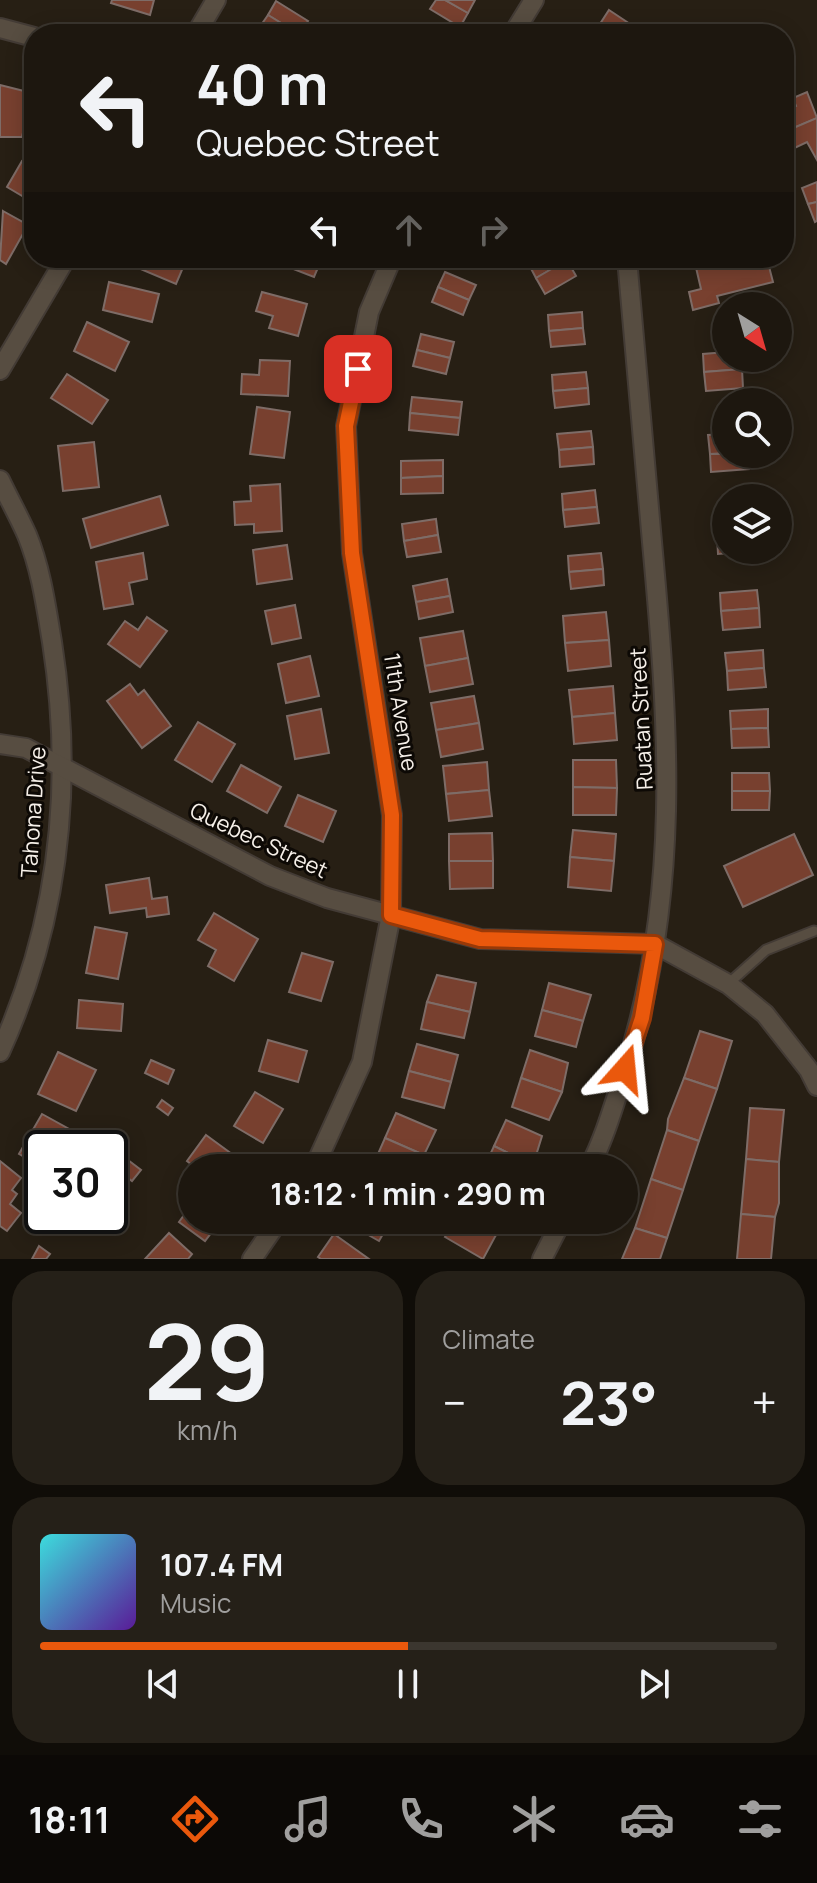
<!DOCTYPE html>
<meta charset="utf-8">
<style>
body{margin:0;font-family:Manrope,sans-serif;background:#252018;color:#f1f3f6;height:100vh;display:flex;flex-direction:column;font-size:30px;white-space:nowrap}
*{box-sizing:border-box;margin:0}
p{font-size:26px;color:#a09f9e}
.icon{flex:none;width:44px;height:44px;fill:none;stroke:currentColor;stroke-width:2;stroke-linecap:round;stroke-linejoin:round}
.map{position:relative;height:1259px;overflow:hidden}
.details{display:flex;flex-direction:column;gap:12px;padding:12px;background:#100d08;flex:1}
.details>*{flex:none}
.banner{position:absolute;left:24px;top:24px;width:770px;height:244px;border-radius:32px;box-shadow:0 4px 20px #0003,0 0 0 2px #3b362f;background:#1d170f;color:#f1f3f6;overflow:hidden}
.needle{width:52px;rotate:143deg}
.fabs{position:absolute;left:712px;top:292px;display:grid;gap:16px}
.fabs a{display:grid;place-items:center;width:80px;height:80px;border-radius:50%;background:#1d170f;box-shadow:0 4px 20px #0003,0 0 0 2px #3b362f;font-size:40px}
.speed{position:absolute;left:24px;top:1130px;display:flex;gap:16px;font-size:40px;font-weight:700;text-align:center}
.speed>*{display:grid;place-content:center;width:104px;height:104px;border-radius:50%;background:#1d170f;box-shadow:0 4px 20px #0003,0 0 0 2px #3b362f;line-height:1}
.speed .limit{border:4px solid #111;border-radius:12px;background:#fff;color:#111}
.pin{position:absolute;display:grid;place-items:center;width:68px;height:68px;color:#fff;margin:-34px;border-radius:16px;box-shadow:0 4px 12px #0006}
.me{position:absolute;width:88px;margin:-44px;rotate:18deg;stroke-linejoin:round;filter:drop-shadow(0 0 6px #0008)}
.turn{display:flex;align-items:center;gap:28px;height:168px;padding:0 40px;font-size:36px}
.turn .icon{width:104px;height:104px;stroke-width:2.5}
.turn b{display:block;font-size:56px;line-height:68px}
.lanes{display:flex;align-items:center;height:76px;padding:0 40px;background:#0003;justify-content:center;gap:40px;direction:ltr}
.lanes .off{opacity:.35}
.big{font-size:60px;font-weight:700;line-height:1.1}
.details .card{flex:1;display:flex;flex-direction:column;justify-content:center;gap:12px;min-width:0;padding:0 28px;border-radius:32px;background:#252018}
.details .dial{align-items:center;gap:0}
.dial b{font-size:104px;line-height:1}
.song{display:flex;align-items:center;gap:24px}
.cover{width:96px;height:96px;border-radius:12px;background:linear-gradient(135deg,hsl(180 70% 55%),hsl(270 70% 35%))}
.played{height:8px;border-radius:4px;background:linear-gradient(90deg,#ea580c 50%,#3b362f 50%)}
.keys{display:flex;justify-content:space-around;direction:ltr}
.heat{display:flex;justify-content:space-between;align-items:center;font-size:44px;direction:ltr}
.details .tiles{flex:1;display:grid;gap:12px;grid-template-columns:1fr 1fr}
.card:last-child{grid-column:span 2}
.trip{position:absolute;left:178px;top:1154px;width:460px;height:80px;border-radius:40px;background:#1d170f;box-shadow:0 4px 20px #0003,0 0 0 2px #3b362f;font-weight:700;line-height:80px;text-align:center}
.tabs{display:flex;height:128px;justify-content:space-around;align-items:center;background:#0c0906;color:#a09f9e}
.tabs .icon{width:56px;height:56px}
.tabs .on{color:#ea580c}
.tabs b{font-size:36px;color:#f1f3f6}
.map>svg:first-child{display:block}
.building{fill:#78402f;stroke:#7e6c67;stroke-width:2}
.lines{fill:none;stroke-linecap:round;stroke-linejoin:round}
.lane-casing{stroke:#433b35;stroke-width:13}
.street-casing{stroke:#433b35;stroke-width:22}
.lane{stroke:#574d41;stroke-width:9}
.street{stroke:#574d41;stroke-width:18}
.route-casing{stroke:#983908;stroke-width:20}
.route{stroke:#ea580c;stroke-width:14}
.labels{text-anchor:middle;dominant-baseline:central;stroke-width:6;stroke-linejoin:round;paint-order:stroke}
.street-label{font-size:22px;fill:#f6f0e9;stroke:#0d0905}
</style>
<div class="map">
<svg width="817" height="1259" viewBox="0 0 817 1259">
<rect width="100%" height="100%" fill="#271f14"/>
<!-- building -->
<g class="building">
<path d="M112,0H154L150,15L111,3Z"/>
<path d="M436,0H445L468,13L460,27L430,9Z"/>
<path d="M445,0H475L468,13Z"/>
<path d="M276,1L308,21L299,34L268,15Z"/>
<path d="M609,10L645,34H610L598,27Z"/>
<path d="M268,15L299,34H268L259,28Z"/>
<path d="M784,48L794,70L784,75Z"/>
<path d="M0,85L32,93L22,137H0Z"/>
<path d="M807,92L817,118L784,132V111L796,106L793,98Z"/>
<path d="M817,118V160L807,142L788,151L784,132Z"/>
<path d="M22,161L34,166V203L7,187Z"/>
<path d="M817,182V202L808,204L802,188Z"/>
<path d="M817,202V221L815,222L808,204Z"/>
<path d="M3,211L28,225L6,264L0,260Z"/>
<path d="M134,258H187L176,284L131,265Z"/>
<path d="M291,258H322L314,277L288,267Z"/>
<path d="M533,258H566L567,260L536,278L527,261Z"/>
<path d="M737,258L739,266L767,259L773,282L717,296L719,303L693,310L689,292L701,289L694,259Z"/>
<path d="M567,260L576,276L545,294L536,278Z"/>
<path d="M445,272L476,285L469,300L438,287Z"/>
<path d="M109,282L159,294L152,322L103,310Z"/>
<path d="M438,287L469,300L463,315L432,302Z"/>
<path d="M262,292L307,304L298,336L269,328L273,316L256,311Z"/>
<path d="M582,312L583,328L549,331L548,315Z"/>
<path d="M87,322L129,342L115,371L74,351Z"/>
<path d="M583,328L585,344L551,347L549,331Z"/>
<path d="M421,334L454,342L450,358L417,350Z"/>
<path d="M417,350L450,358L446,374L413,366Z"/>
<path d="M726,352V358H741L742,369L704,372L703,354Z"/>
<path d="M260,360L290,361L288,396L241,394L242,374L259,375Z"/>
<path d="M742,369L743,388L706,391L704,372Z"/>
<path d="M586,372L588,388L553,391L552,375Z"/>
<path d="M67,374L108,400L92,424L51,398Z"/>
<path d="M588,388L589,404L555,408L553,391Z"/>
<path d="M412,397L462,402L460,418L410,413Z"/>
<path d="M257,407L290,412L284,458L250,454Z"/>
<path d="M410,413L460,418L458,435L409,430Z"/>
<path d="M591,431L593,447L559,450L557,434Z"/>
<path d="M726,434V453L710,454L708,435Z"/>
<path d="M94,442L99,487L63,491L58,446Z"/>
<path d="M593,447L594,464L560,467L559,450Z"/>
<path d="M710,454H747L749,469L711,472Z"/>
<path d="M443,460V476L401,478V461Z"/>
<path d="M443,476V493L401,494V478Z"/>
<path d="M280,484L282,531L254,533V524L235,525L234,502L251,501L250,486Z"/>
<path d="M595,490L597,507L563,510L562,494Z"/>
<path d="M160,496L168,525L91,548L83,519Z"/>
<path d="M597,507L599,523L565,527L563,510Z"/>
<path d="M726,516V535H717L715,517Z"/>
<path d="M436,519L438,535L404,541L402,524Z"/>
<path d="M438,535L441,552L407,557L404,541Z"/>
<path d="M717,535H726V550L756,551L718,554Z"/>
<path d="M287,545L292,579L257,584L253,550Z"/>
<path d="M143,553L147,579L129,583L133,604L104,609L96,562Z"/>
<path d="M601,553L603,569L569,572L568,556Z"/>
<path d="M603,569L604,585L571,589L569,572Z"/>
<path d="M447,579L450,596L416,602L413,586Z"/>
<path d="M757,590L759,608L721,611L720,593Z"/>
<path d="M450,596L453,612L419,619L416,602Z"/>
<path d="M295,605L301,638L272,644L265,611Z"/>
<path d="M759,608L760,627L723,630L721,611Z"/>
<path d="M606,612L609,640L565,643L563,616Z"/>
<path d="M147,617L167,631L140,667L108,644L125,621L138,630Z"/>
<path d="M463,631L468,658L425,666L420,638Z"/>
<path d="M609,640L611,666L568,671L565,643Z"/>
<path d="M763,650L764,668L727,671L725,653Z"/>
<path d="M310,656L319,696L286,703L278,664Z"/>
<path d="M468,658L473,684L430,692L425,666Z"/>
<path d="M764,668L766,687L728,690L727,671Z"/>
<path d="M130,684L138,695L144,690L171,726L142,748L107,701Z"/>
<path d="M613,686L615,713L572,717L569,690Z"/>
<path d="M474,696L479,723L436,730L431,703Z"/>
<path d="M321,709L329,753L295,759L287,716Z"/>
<path d="M768,709V728L731,729L730,711Z"/>
<path d="M615,713L617,740L574,744L572,717Z"/>
<path d="M198,722L235,744L212,782L175,760Z"/>
<path d="M479,723L483,749L441,757L436,730Z"/>
<path d="M768,728L769,747L732,748L731,729Z"/>
<path d="M573,760H616L617,788L573,787Z"/>
<path d="M487,762L489,790L446,794L443,766Z"/>
<path d="M241,765L281,787L267,813L227,791Z"/>
<path d="M732,773H769L770,791H732Z"/>
<path d="M573,787L617,788L616,815H573Z"/>
<path d="M489,790L492,816L449,821L446,794Z"/>
<path d="M732,791H770L769,810H732Z"/>
<path d="M298,795L336,811L323,842L285,826Z"/>
<path d="M573,830L616,834L614,861L570,857Z"/>
<path d="M492,833L493,861H449V834Z"/>
<path d="M794,834L813,875L743,907L724,866Z"/>
<path d="M570,857L614,861L611,891L568,887Z"/>
<path d="M449,861H493V888L450,889Z"/>
<path d="M149,878L152,899L167,897L169,914L147,917L146,908L110,913L106,885Z"/>
<path d="M214,913L258,939L234,981L208,966L216,950L198,940Z"/>
<path d="M95,927L127,933L118,979L86,973Z"/>
<path d="M302,953L333,962L321,1001L289,992Z"/>
<path d="M437,975L476,983L470,1012L427,1002Z"/>
<path d="M549,983L591,995L583,1021L542,1010Z"/>
<path d="M79,1000L123,1004L121,1031L77,1028Z"/>
<path d="M427,1002L470,1012L464,1038L421,1029Z"/>
<path d="M542,1010L583,1021L576,1047L535,1036Z"/>
<path d="M700,1031L732,1041L717,1089L684,1078Z"/>
<path d="M268,1040L307,1051L298,1082L259,1071Z"/>
<path d="M417,1044L458,1055L451,1082L409,1071Z"/>
<path d="M530,1050L568,1063L562,1092L521,1078Z"/>
<path d="M58,1052L96,1070L76,1111L38,1094Z"/>
<path d="M151,1060L174,1070L168,1084L145,1073Z"/>
<path d="M409,1071L451,1082L444,1108L402,1097Z"/>
<path d="M521,1078L562,1092L549,1120L512,1107Z"/>
<path d="M684,1078L717,1089L699,1141L667,1130L668,1119Z"/>
<path d="M255,1092L283,1109L263,1143L234,1126Z"/>
<path d="M162,1100L173,1108L168,1115L157,1107Z"/>
<path d="M750,1108L784,1110L779,1162L746,1159Z"/>
<path d="M396,1113L436,1130L424,1155L385,1138Z"/>
<path d="M42,1114L78,1134L70,1148L60,1145L58,1148H42V1167L19,1154Z"/>
<path d="M506,1120L542,1136L533,1165L494,1146Z"/>
<path d="M667,1130L699,1141L683,1190L651,1179Z"/>
<path d="M206,1135L251,1168H196L187,1161Z"/>
<path d="M385,1138L424,1155L419,1168H386L374,1163Z"/>
<path d="M494,1146L533,1165L532,1168H484Z"/>
<path d="M746,1159L779,1162V1203L775,1217L741,1214Z"/>
<path d="M128,1160L141,1170L132,1181L119,1171Z"/>
<path d="M0,1161L21,1178L12,1190L17,1194L10,1204L21,1213L7,1231L0,1226Z"/>
<path d="M651,1179L683,1190L667,1238L635,1228Z"/>
<path d="M192,1204V1220H221L205,1241L179,1222Z"/>
<path d="M741,1214L775,1217L771,1259H737Z"/>
<path d="M342,1220H391L379,1241Z"/>
<path d="M455,1220H470L496,1235L483,1259L445,1237Z"/>
<path d="M470,1220H505L496,1235Z"/>
<path d="M635,1228L667,1238L660,1259H622Z"/>
<path d="M169,1233L192,1254L188,1259H145Z"/>
<path d="M334,1234L369,1259H321L318,1257Z"/>
<path d="M39,1246L50,1254L46,1259H32Z"/>
</g>
<g class="lines">
<!-- lane casing -->
<g class="lane-casing">
<path id="lane" d="M728,984L766,950L814,931"/>
</g>
<!-- street casing -->
<g class="street-casing">
<g id="street">
<path d="M0,28L34,37"/>
<path d="M196,34L216,0"/>
<path d="M513,34L534,0"/>
<path d="M0,370L66,258"/>
<path d="M0,480C9,499 19,517 27,535C41,569 46,606 52,642C74,783 59,922 0,1052"/>
<path d="M0,744L26,748L270,876L327,898L480,939L655,944L728,984L765,1014L809,1070L817,1086"/>
<path d="M314,1168L362,1062L391,915L392,815L352,553L346,426L369,312L392,258"/>
<path d="M589,1168C604,1139 613,1108 623,1077C682,897 669,727 652,542C644,448 635,353 627,258"/>
<path d="M252,1259L279,1220"/>
<path d="M542,1259L562,1220"/>
</g>
</g>
<!-- lane -->
<use href="#lane" class="lane"/>
<!-- street -->
<use href="#street" class="street"/>
</g>
<g class="lines">
<!-- route casing -->
<g class="route-casing">
<path id="route" d="M358,369L346,426L352,553L392,815L391,915L480,939L655,944L642,1018L625,1069"/>
</g>
<!-- route -->
<use href="#route" class="route"/>
</g>
<g class="labels">
<!-- street labels -->
<g class="street-label">
<text transform="translate(401 712) rotate(81)">11th Avenue</text>
<text transform="translate(641 719) rotate(-93)">Ruatan Street</text>
<text transform="translate(33 812) rotate(-86)">Tahona Drive</text>
<text transform="translate(259 840) rotate(25)">Quebec Street</text>
</g>
</g>
</svg>
<div class="fabs">
<a><svg class="needle" viewBox="-14 -14 28 28"><path d="M0-13l5 13h-10z" fill="#e53935"/><path d="M0 13l5-13h-10z" fill="#a09f9e"/></svg></a>
<a><svg class="icon" aria-label="search" viewBox="0 0 24 24"><circle cx="10" cy="10" r="6"/><path d="M15 15l6 6"/></svg></a>
<a><svg class="icon" aria-label="layers" viewBox="0 0 24 24"><path d="M12 4l9 5-9 5-9-5zM3 14l9 5 9-5"/></svg></a>
</div>
<div class="speed"><div class="limit">30</div></div>
<div class="pin" style="left:358px;top:369px;background:#d93025"><svg class="icon" aria-label="arrive" viewBox="0 0 24 24"><path d="M6 21V4h12l-3 4 3 4H6"/></svg></div>
<svg class="me" style="left:625px;top:1069px" viewBox="-20 -20 40 40"><path d="M0-17L14 15 0 8-14 15z" fill="#ea580c" stroke="#fff" stroke-width="4"/></svg>
<div class="trip">18:12 · 1 min · 290 m</div>
<div class="banner">
<div class="turn"><svg class="icon" aria-label="left" viewBox="0 0 24 24"><path d="M17 20v-9H6M10 6l-5 5 5 5"/></svg><div><b>40 m</b>Quebec Street</div></div>
<div class="lanes"><svg class="icon" aria-label="left" viewBox="0 0 24 24"><path d="M17 20v-9H6M10 6l-5 5 5 5"/></svg><svg class="icon off" aria-label="ahead" viewBox="0 0 24 24"><path d="M12 20V5M6 11l6-6 6 6"/></svg><svg class="icon off" aria-label="right" viewBox="0 0 24 24"><path d="M7 20v-9h11M14 6l5 5-5 5"/></svg></div>
</div>
</div>
<section class="details">
<div class="tiles">
<div class="card dial"><b>29</b><p>km/h</p></div>
<div class="card"><p>Climate</p>
<div class="heat"><a>−</a><b class="big">23°</b><a>+</a></div>
</div>
<div class="card">
<div class="song"><i class="cover"></i><div><b>107.4 FM</b><p>Music</p></div></div>
<div class="played"></div>
<div class="keys"><svg class="icon" aria-label="previous" viewBox="0 0 24 24"><path d="M18 5L8 12l10 7zM5 5v14"/></svg><svg class="icon" aria-label="pause" viewBox="0 0 24 24"><path d="M8 5v14M16 5v14"/></svg><svg class="icon" aria-label="next" viewBox="0 0 24 24"><path d="M6 5l10 7-10 7zM19 5v14"/></svg></div>
</div>
</div>
</section>
<nav class="tabs">
<b>18:11</b>
<svg class="icon on" aria-label="directions" viewBox="0 0 24 24"><path d="M12 3l9 9-9 9-9-9zM9 14v-3h6M13 9l2 2-2 2"/></svg>
<svg class="icon" aria-label="music" viewBox="0 0 24 24"><path d="M9 18V5l10-2v13"/><circle cx="6" cy="18" r="3"/><circle cx="16" cy="16" r="3"/></svg>
<svg class="icon" aria-label="phone" viewBox="0 0 24 24"><path d="M5 4h4l2 5-3 2q2 4 5 5l2-3 5 2v4C11 20 4 13 5 4z"/></svg>
<svg class="icon" aria-label="climate" viewBox="0 0 24 24"><path d="M12 3v18M4 7l16 10M4 17L20 7"/></svg>
<svg class="icon" aria-label="car" viewBox="0 0 24 24"><path d="M5 17H2v-5l4-1 3-4h7l3 4 3 1v5h-3M9 17h6M6 11h13"/><circle cx="7" cy="17" r="2"/><circle cx="17" cy="17" r="2"/></svg>
<svg class="icon" aria-label="filters" viewBox="0 0 24 24"><path d="M4 7h16M4 17h16"/><circle cx="9" cy="7" r="2"/><circle cx="15" cy="17" r="2"/></svg>
</nav>
